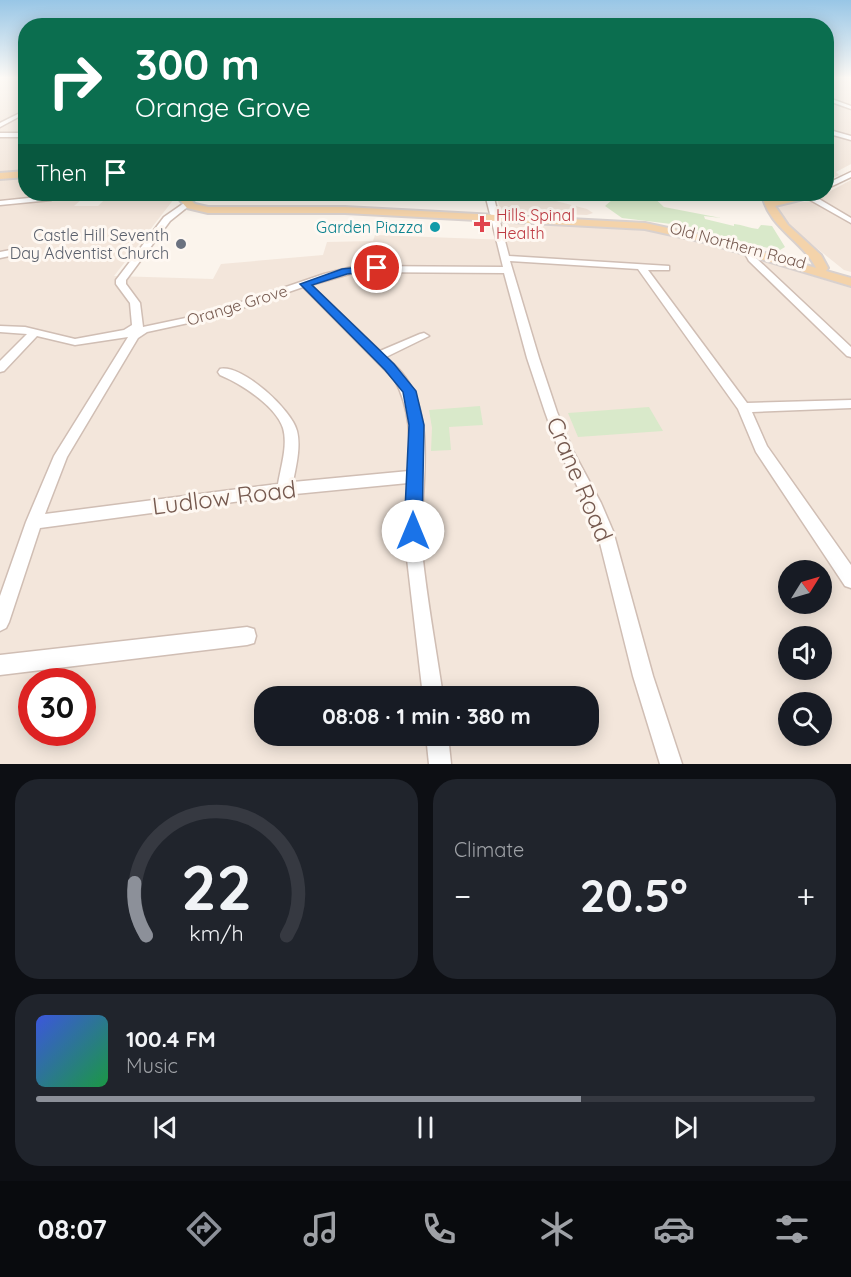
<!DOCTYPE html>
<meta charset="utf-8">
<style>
body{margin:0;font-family:Quicksand,sans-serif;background:#20242c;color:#f1f3f6;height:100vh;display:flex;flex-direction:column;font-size:22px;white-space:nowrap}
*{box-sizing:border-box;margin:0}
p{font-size:20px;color:#9ea1a6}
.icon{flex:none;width:33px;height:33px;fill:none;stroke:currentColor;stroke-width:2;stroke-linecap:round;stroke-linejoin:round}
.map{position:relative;height:764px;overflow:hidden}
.panel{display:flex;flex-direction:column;gap:15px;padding:15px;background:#0d0f14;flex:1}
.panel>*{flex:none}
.top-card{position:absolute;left:18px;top:18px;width:816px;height:183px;border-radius:24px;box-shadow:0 3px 15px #0003;background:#0b6e4f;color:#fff;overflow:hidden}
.needle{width:39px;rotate:53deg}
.tools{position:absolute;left:778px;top:560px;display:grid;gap:12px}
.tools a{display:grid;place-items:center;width:54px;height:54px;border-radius:50%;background:#171b24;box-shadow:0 3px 15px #0003;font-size:30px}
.speed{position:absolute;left:18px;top:668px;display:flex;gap:12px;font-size:30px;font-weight:700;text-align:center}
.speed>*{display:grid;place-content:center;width:78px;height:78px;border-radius:50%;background:#171b24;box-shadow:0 3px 15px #0003;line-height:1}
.speed .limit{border:9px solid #d22;background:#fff;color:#111}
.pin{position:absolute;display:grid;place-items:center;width:51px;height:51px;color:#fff;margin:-26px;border:3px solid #fff;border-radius:50%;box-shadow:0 2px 6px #0007}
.me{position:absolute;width:66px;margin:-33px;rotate:0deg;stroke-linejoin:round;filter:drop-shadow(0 0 4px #0008)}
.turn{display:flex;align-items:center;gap:21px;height:126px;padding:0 18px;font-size:27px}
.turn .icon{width:78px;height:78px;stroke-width:2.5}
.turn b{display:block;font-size:42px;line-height:51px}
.then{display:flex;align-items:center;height:57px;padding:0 18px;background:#0003;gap:12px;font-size:22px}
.big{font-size:45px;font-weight:800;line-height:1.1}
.panel .widget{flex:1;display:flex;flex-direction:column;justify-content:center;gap:9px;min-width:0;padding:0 21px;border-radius:24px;background:#20242c}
.panel .dial{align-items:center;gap:0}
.dial svg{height:156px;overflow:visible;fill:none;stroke:#363941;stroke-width:7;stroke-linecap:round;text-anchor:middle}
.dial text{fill:#f1f3f6;stroke:none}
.song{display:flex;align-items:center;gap:18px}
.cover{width:72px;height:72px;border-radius:9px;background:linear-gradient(135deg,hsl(230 70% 55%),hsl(140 70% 35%))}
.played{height:6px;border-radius:3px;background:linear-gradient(90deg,#8c9099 70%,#363941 70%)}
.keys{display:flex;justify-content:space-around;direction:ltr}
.heat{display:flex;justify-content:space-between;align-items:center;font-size:33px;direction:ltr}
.panel .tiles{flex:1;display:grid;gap:15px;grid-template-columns:1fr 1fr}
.widget:last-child{grid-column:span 2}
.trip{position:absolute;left:254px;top:686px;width:345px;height:60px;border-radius:24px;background:#171b24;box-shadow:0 3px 15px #0003;font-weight:800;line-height:60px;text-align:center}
.menu{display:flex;height:96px;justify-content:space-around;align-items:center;background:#090b0e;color:#9ea1a6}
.menu .icon{width:42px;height:42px}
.menu .selected{color:#8c9099}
.menu b{font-size:27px;color:#f1f3f6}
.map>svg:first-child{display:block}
.residential{fill:#f3e6db;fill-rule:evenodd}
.green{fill:#d9e9ca}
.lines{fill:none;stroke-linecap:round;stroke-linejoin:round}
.minor-casing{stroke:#d0beb4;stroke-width:3}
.major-casing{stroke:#d9d1ce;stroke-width:4}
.minor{fill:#fff;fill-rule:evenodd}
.major{fill:#f4d3aa;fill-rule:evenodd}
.route{fill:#1a73e8;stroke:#114b97;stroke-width:1.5}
.health-dot{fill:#e0444e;stroke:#fef8f2;stroke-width:2}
.culture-dot{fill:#0f9aa8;stroke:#fef8f2;stroke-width:2}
.worship-dot{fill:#6b7280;stroke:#fef8f2;stroke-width:2}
.labels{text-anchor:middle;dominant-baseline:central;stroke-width:6;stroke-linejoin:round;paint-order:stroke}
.far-health-label{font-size:16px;fill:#be3a42;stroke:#fef8f2;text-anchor:start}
.far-culture-label{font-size:16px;fill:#0d838f;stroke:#fef8f2;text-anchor:end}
.far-worship-label{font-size:16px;fill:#5b616d;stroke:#fef8f2;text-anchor:end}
.far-street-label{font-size:16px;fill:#765a50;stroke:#fef8f2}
.near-street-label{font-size:24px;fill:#765a50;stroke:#fef8f2}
</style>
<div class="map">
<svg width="851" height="764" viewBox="0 0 851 764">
<rect width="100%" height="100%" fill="#fbf4ec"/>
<!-- residential -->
<g class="residential">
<path d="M0,78H25V171L0,173Z"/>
<path d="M826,78H851V105L827,96Z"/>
<path d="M826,100L851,111V164L836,172L839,175L827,181Z"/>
<path d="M25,177L26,194H88L74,206H98L104,200L174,199L114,276L213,279L221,264L323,255L327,242L373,241L375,235L509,240L508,222L650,231L688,238L851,288V764H0V179ZM789,570H822V603H789ZM789,636H822V669H789ZM32,681H82V732H32ZM264,696H588V735H264ZM789,702H822V735H789Z"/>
<path d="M851,180V272L844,270L788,225L777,205L812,201Z"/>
<path d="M496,194H529L587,209L593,213L587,215L506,213L500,209Z"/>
</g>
<!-- green -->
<g class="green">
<path d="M612,194H650L664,207L721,218L704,216L705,219L734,226V224C743,225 749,228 758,229L761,225L772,226L785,247L780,250L772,249L671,224L622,218L605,206L613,199L608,197Z"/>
<path d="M480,406L483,425L449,427L451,450L431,451L432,428L429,410Z"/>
<path d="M649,407L663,431L578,437L568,413Z"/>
</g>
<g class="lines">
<!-- minor casing -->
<g class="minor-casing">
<g id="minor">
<path d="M826,97L851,106V109L826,100Z"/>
<path d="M26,110V113L0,127V123Z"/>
<path d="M826,129L851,136V140L826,133Z"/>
<rect x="0" y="133" width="26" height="4"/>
<path d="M851,172V177L826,189V184Z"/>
<path d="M485,194H493L498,214L496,216L499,218L509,256L669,266V270H648L747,403L851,400V408L752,412L767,446L851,565V588L845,586L756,452L738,409L638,269L510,261L539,358L557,412L573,451L601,503L613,531L653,676L682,764H660L633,676L597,531L588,507L559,451L545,412L527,358L504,273L356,272L311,285L380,351L420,334L424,333L429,336L386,357C392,363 400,369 405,377C439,424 418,497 422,551C427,600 436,648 443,696H423L406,550L408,483L285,495L40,528L9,622L6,628L0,631V596L26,522L54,456L128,337L75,345L37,336L4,371L0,372V361L27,334L0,332V326L25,327L75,339L124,330L132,325L130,303L116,284V280L164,217L187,201H190V205L170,221L126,280V284L140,303L143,327L209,313L324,274L356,266L503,267L491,218L493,216L490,214ZM303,287L395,380C410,409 411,439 409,471L293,482C296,466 301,447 297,431C292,410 242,364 220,369L218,372L220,375C240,383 276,406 283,428C288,445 281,466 278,484L45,514L67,457L138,338L147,332L216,317Z"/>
<path d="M709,194H816L814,196L851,218V223L805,197L783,199L713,196Z"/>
<path d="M48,196L52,198L51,200L0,205V201Z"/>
<path d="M747,247L750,248L756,258L851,347V357L847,356L749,261L743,250Z"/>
<path d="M21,248L24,249V253L0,258V252Z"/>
<path d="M247,627L254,629L256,636L254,643L247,645L0,675V655Z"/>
<path d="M426,735H448L451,764H429Z"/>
</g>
</g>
<!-- major casing -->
<g class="major-casing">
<g id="major">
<path d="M26,171V177L0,179V173Z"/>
<path d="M179,194H189V198L195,204L208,207H345L645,223L710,237L816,268C802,240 768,227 762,194H772L773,200L800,194L805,197L804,199L775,206L788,225L821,255L828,268L826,271L851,278V286L704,242L645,229L345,213H208L187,208L179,199Z"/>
</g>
</g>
<!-- minor -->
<use href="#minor" class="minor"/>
<!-- major -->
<use href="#major" class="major"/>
</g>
<!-- sky -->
<linearGradient id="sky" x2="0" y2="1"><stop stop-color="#98c6e6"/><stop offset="0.42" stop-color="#fdfaf6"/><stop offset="1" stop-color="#fdfaf6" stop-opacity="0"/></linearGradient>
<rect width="851" height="185" fill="url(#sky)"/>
<!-- route -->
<path class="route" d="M377,265L381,266V270L347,274L312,285L394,364L416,391L424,425L422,531L420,537L413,539L407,537L404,531L409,425L403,392L385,370L300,284L342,269Z"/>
<!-- markers -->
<path class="health-dot" d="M479 215h6v6h6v6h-6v6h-6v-6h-6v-6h6z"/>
<circle class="culture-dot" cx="435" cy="227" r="6"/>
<circle class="worship-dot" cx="181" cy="244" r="6"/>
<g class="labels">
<!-- far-health labels -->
<g class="far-health-label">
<text x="496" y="215">Hills Spinal<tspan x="496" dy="18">Health</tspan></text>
</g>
<!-- far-culture labels -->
<g class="far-culture-label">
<text x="423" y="227">Garden Piazza</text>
</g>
<!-- far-worship labels -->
<g class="far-worship-label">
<text x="169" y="235">Castle Hill Seventh<tspan x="169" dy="18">Day Adventist Church</tspan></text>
</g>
<!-- far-street labels -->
<g class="far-street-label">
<text transform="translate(738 245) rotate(15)">Old Northern Road</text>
<text transform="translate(237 305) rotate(-17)">Orange Grove</text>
</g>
<!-- near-street labels -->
<g class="near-street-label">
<text transform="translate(580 479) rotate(67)">Crane Road</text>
<text transform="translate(224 497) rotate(-7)">Ludlow Road</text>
</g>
</g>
</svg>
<div class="tools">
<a><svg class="needle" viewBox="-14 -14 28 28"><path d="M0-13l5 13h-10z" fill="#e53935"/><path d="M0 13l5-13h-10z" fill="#9ea1a6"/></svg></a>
<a><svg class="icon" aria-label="sound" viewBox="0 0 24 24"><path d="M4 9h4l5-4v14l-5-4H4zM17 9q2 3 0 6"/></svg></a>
<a><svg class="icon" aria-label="search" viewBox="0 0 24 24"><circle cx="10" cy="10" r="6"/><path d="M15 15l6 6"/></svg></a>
</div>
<div class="speed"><div class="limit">30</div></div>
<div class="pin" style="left:377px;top:268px;background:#d93025"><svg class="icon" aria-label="arrive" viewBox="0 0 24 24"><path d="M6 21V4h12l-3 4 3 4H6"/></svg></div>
<svg class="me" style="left:413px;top:531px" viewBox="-20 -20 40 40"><circle r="19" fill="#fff"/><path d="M0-13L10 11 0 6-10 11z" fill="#1a73e8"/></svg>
<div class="trip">08:08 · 1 min · 380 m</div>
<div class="top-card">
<div class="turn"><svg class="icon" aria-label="right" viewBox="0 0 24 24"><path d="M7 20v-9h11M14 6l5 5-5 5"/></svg><div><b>300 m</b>Orange Grove</div></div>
<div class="then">Then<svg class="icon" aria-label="arrive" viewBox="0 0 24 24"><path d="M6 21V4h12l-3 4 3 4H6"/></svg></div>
</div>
</div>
<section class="panel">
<div class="tiles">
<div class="widget dial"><svg viewBox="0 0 100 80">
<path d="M14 69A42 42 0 1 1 86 69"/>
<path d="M14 69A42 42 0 0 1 8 42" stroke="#8c9099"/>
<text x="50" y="56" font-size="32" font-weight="700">22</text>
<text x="50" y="72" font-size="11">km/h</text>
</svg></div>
<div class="widget"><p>Climate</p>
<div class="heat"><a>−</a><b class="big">20.5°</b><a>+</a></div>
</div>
<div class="widget">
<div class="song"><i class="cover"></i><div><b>100.4 FM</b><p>Music</p></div></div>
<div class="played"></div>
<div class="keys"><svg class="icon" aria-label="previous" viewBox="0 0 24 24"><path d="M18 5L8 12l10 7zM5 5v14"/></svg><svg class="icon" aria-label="pause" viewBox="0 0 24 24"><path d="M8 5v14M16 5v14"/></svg><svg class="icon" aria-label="next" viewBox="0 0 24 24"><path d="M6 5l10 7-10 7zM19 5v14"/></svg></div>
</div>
</div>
</section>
<nav class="menu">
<b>08:07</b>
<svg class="icon selected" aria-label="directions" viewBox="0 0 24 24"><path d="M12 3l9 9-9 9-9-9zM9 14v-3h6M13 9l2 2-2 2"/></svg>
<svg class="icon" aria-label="music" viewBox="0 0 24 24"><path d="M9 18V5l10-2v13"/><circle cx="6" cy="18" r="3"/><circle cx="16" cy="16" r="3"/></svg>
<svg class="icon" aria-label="phone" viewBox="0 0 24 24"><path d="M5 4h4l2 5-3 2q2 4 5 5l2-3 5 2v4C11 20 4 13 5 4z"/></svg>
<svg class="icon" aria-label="climate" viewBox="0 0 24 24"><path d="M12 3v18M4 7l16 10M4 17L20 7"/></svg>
<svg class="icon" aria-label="car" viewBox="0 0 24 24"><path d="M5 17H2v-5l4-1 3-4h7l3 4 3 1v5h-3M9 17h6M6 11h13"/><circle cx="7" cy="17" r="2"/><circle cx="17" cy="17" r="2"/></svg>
<svg class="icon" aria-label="filters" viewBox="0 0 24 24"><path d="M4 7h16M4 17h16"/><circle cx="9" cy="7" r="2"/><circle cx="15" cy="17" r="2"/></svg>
</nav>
